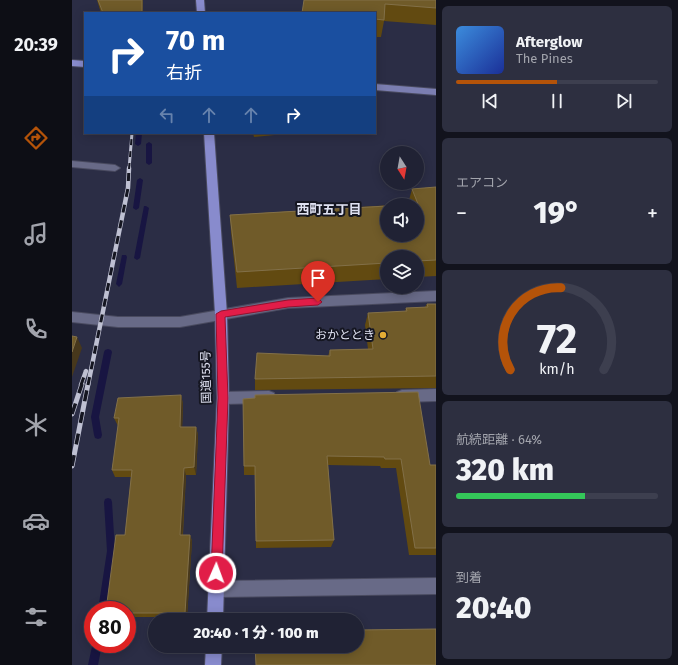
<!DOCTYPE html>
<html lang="ja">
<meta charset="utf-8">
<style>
body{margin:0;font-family:"Fira Sans","Noto Sans JP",sans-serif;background:#2d2f40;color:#f1f3f6;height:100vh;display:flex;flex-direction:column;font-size:15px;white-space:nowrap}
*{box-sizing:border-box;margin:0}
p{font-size:13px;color:#a2a4ac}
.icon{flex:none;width:22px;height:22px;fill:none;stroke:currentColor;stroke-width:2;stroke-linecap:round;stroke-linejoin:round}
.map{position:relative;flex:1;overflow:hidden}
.side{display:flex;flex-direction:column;gap:6px;padding:6px;background:#12131d;width:242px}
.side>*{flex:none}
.hud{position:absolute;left:12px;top:12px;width:292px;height:122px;border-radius:0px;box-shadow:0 2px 10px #0003,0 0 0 1px #3d3f4f;background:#1a4fa0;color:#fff;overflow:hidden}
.needle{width:26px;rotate:169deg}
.controls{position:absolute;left:308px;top:146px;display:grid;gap:8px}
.controls a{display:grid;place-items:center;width:44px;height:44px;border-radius:50%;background:#202234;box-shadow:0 2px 10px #0003,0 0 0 1px #3d3f4f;font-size:20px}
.speed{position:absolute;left:12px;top:601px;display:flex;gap:8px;font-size:20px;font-weight:700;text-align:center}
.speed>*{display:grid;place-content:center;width:52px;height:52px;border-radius:50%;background:#202234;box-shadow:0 2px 10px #0003,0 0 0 1px #3d3f4f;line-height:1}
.speed .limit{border:6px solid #d22;background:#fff;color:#111}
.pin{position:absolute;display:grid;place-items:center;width:34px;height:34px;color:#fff;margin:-41px -17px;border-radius:50% 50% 50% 0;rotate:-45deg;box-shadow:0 0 4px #0007}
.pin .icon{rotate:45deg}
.me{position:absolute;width:44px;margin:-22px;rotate:2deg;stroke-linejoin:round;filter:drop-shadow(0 0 3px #0008)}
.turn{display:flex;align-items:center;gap:14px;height:84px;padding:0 16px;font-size:18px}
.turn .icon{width:52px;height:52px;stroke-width:2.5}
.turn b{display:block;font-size:28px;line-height:34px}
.lanes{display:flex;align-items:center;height:38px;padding:0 16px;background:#0003;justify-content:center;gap:20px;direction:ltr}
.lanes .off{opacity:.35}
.big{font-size:30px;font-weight:800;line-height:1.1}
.side .card{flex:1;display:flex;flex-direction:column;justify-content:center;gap:6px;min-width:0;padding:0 14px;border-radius:6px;background:#2d2f40}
.side .dial{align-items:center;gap:0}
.dial svg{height:104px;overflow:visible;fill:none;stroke:#3d3f4f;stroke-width:7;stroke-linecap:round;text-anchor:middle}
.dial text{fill:#f1f3f6;stroke:none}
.song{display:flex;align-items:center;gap:12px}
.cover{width:48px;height:48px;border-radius:6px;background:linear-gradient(135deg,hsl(210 70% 55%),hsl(230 70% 35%))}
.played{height:4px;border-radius:2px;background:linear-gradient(90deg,#b45309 50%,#3d3f4f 50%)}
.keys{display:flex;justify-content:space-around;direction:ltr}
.heat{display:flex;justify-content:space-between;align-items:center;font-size:22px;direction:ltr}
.charge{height:6px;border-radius:3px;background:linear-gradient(90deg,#34c759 64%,#3d3f4f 0)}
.trip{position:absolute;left:76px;top:613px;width:216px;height:40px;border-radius:20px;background:#202234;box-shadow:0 2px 10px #0003,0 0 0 1px #3d3f4f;font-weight:800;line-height:40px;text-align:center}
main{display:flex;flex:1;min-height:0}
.dock{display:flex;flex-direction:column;width:72px;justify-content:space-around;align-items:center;background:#0d0e15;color:#a2a4ac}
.dock .icon{width:28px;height:28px}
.dock .selected{color:#b45309}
.dock b{font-size:18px;color:#f1f3f6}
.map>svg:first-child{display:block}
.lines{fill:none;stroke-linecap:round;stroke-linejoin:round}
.stream{fill:#181542;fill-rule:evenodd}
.minor-casing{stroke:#494a5f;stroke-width:2}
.major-casing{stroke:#494a5f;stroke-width:2}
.highway-casing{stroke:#494a5f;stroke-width:2}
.minor{fill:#686a87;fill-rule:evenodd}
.major{fill:#7b7eb1;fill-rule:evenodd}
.highway{fill:#888bcd;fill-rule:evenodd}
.rail-far2-casing{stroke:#bec0d2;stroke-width:3}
.rail-far1-casing{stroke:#bec0d2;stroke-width:4.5}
.rail-casing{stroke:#bec0d2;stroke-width:5}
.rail-far2{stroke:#151621;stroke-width:2;stroke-dasharray:6;stroke-linecap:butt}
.rail-far1{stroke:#151621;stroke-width:3;stroke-dasharray:8;stroke-linecap:butt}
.rail{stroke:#151621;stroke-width:3.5;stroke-dasharray:11;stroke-linecap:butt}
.wall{fill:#624a11}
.shaded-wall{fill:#47381c}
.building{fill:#705b29;stroke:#827049}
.route{fill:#e11d48;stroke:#92132f}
.poi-dot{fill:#e4ad35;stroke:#151621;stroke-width:1.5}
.labels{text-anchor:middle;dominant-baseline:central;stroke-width:4;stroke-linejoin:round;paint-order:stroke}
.poi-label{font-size:12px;fill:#e0e2f2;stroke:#151621;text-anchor:end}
.street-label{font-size:12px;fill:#e0e2f2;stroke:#151621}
.neighbourhood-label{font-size:13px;font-weight:bold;fill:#e0e2f2;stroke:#151621}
</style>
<main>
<nav class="dock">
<b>20:39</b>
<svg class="icon selected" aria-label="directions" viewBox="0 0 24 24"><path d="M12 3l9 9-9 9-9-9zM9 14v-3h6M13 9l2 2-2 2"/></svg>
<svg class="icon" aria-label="music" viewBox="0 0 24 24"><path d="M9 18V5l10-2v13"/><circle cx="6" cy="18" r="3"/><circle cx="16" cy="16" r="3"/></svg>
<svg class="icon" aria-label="phone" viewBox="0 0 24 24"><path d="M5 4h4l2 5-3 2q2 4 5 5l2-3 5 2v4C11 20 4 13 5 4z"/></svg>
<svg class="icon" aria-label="climate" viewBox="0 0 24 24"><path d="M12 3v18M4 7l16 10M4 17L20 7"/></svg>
<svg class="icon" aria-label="car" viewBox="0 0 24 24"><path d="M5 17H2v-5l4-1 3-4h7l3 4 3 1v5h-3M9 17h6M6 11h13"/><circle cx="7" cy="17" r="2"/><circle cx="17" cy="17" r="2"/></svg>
<svg class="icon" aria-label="filters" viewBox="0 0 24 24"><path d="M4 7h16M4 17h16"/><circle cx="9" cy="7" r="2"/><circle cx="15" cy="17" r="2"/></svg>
</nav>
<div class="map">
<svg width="364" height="665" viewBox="0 0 364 665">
<rect width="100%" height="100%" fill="#2b2d45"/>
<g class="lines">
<!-- stream -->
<g class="stream">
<path d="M64,133H70L69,144L66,146L63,144Z"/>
<path d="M77,142L80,144V163L77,165L74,163V144Z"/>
<path d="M68,178L71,180L67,208L64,210L61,208L65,180Z"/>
<path d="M72,206H74L77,208L68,258L65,260L62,258Z"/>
<path d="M50,255H54L55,257L50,284L47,287L44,284Z"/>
<path d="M36,349L39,350L40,352L27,417L30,435L29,438L26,439L23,438L22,435L19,417L32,352L33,350Z"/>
<path d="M36,498L39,499L40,502L43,551L36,610H26L35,551L32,502L33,499Z"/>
<path d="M21,642V644H30L26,665H16Z"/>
</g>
<!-- minor casing -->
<g class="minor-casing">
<g id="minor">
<path d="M0,161L43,165L48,168L43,171L0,167Z"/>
<path d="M364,291V301L216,308L108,327H46L0,322V312L46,317H108L216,298Z"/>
<path d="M364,389V401L330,402L325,400L324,396L325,392L330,390Z"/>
<path d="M197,391L202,393L203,397L202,401L197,403L151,404L146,402L145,398L146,394L151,392Z"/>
<path d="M364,578V594L144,597L139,594L136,589L139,584L144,581Z"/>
</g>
</g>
<!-- major casing -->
<g class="major-casing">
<path id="major" d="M303,84L364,89V95L303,90Z"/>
</g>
<!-- highway casing -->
<g class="highway-casing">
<g id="highway">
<path d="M124,0H132L133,13H125Z"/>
<path d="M0,60L13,61V67L0,66Z"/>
<path d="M132,133H142L155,314L157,398L151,620H135L145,398L143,314Z"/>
<path d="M134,646H150L149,665H133Z"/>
</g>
</g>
<!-- minor -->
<use href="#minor" class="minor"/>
<!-- major -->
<use href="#major" class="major"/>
<!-- highway -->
<use href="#highway" class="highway"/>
<!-- rail-far2 casing -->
<g class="rail-far2-casing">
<path id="rail-far2" d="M57,169L60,133"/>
</g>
<!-- rail-far1 casing -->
<g class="rail-far1-casing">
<g id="rail-far1">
<path d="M9,385L14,371"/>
<path d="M16,385L56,188L57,168"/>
</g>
</g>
<!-- rail casing -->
<g class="rail-casing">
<g id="rail">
<path d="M0,414L10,384"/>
<path d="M0,466L16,384"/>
</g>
</g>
<!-- rail-far2 -->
<use href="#rail-far2" class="rail-far2"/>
<!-- rail-far1 -->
<use href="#rail-far1" class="rail-far1"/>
<!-- rail -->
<use href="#rail" class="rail"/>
</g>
<!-- wall -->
<g class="wall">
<path d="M25,0H71V13H29Z"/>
<path d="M232,0H364V25L312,21L309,37H303V13Z"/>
<path d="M181,133H213V134L182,137Z"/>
<path d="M364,187V276L345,277V257H315V279L165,288L159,232L158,215L336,204L340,189Z"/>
<path d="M355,304H364V388L183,390V379L256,356L258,350L296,349L293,325L296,313L333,312L334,308L353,307Z"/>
<path d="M109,395L111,404L110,427H124L126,435L124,475H114L111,535H118L120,541L115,617H55L53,535L59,477H43L40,470L46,426L42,418Z"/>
<path d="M171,399L358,465H364V555H337L324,468H309L308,466L256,465L262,540L259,547L184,548L183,475H172Z"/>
</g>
<!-- shaded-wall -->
<g class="shaded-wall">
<rect x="70" y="0" width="1" height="13"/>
<path d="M5,337L10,348L0,377V352Z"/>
<path d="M109,395L111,404L110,435L108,427Z"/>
<path d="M124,427L126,435L124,475L122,467Z"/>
<path d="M112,468L114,475L110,541L108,535Z"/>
<path d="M118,535L120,541L115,617L113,613Z"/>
</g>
<!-- building -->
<g class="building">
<path d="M26,0H70V13H31Z"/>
<path d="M232,0H364V8L313,4L312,20L303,19V13H230Z"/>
<path d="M364,187V260L345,261V257H315V263L165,272L158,215L315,206V235H345V205H324L346,204L340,189Z"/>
<path d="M355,304H364V376L183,379L185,353L258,356V350L301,349L296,313L335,311L334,308L356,307Z"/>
<path d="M0,336L5,337L0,352Z"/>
<path d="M346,392L358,465H364V548H343L329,459H313L312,457L255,456L262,540L184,541L183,466H172L171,399L183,398V395Z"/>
<path d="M109,395L108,427H124L122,467L112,468L108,535H118L113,613H55V610H34L44,535H53L60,470H40L47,418H42L46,398Z"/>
<path d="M364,629V665H184L183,646H285V630Z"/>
</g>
<!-- route -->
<path class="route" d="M246,298L250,302L246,305L216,307L153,317L156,398L150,573L148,577L144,579L140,577L139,573L146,398L144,314L149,311L216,300Z"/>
<!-- markers -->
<circle class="poi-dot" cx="311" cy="335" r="4"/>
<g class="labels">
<!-- poi labels -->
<g class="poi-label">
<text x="303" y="335">おかととき</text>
</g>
<!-- street labels -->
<g class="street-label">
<text transform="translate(134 377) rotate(-91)">国道155号</text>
</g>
<!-- neighbourhood labels -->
<g class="neighbourhood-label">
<text x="257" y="209">西町五丁目</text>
</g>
</g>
</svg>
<div class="controls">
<a><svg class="needle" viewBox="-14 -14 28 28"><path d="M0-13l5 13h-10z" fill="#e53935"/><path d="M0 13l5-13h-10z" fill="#a2a4ac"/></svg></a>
<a><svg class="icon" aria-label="sound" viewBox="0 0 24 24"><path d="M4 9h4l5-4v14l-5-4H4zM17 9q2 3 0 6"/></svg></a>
<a><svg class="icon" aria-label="layers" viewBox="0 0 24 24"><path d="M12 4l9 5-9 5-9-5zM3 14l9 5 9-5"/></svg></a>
</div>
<div class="speed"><div class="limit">80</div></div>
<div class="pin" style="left:246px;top:302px;background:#d93025"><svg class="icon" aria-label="arrive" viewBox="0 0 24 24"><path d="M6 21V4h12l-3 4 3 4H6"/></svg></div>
<svg class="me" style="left:144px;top:573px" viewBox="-20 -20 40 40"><circle r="17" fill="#e11d48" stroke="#fff" stroke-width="3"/><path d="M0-11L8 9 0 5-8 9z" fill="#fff"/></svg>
<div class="trip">20:40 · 1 分 · 100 m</div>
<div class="hud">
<div class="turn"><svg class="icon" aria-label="right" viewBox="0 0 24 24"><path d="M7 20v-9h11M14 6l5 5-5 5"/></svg><div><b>70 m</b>右折</div></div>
<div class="lanes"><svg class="icon off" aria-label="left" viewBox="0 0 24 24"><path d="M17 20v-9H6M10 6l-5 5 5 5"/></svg><svg class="icon off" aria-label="ahead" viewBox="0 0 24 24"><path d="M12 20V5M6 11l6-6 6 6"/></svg><svg class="icon off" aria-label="ahead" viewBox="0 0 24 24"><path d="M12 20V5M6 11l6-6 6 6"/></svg><svg class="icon" aria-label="right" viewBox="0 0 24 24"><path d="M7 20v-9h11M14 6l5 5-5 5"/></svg></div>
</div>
</div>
<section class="side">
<div class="card">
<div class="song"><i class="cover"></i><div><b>Afterglow</b><p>The Pines</p></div></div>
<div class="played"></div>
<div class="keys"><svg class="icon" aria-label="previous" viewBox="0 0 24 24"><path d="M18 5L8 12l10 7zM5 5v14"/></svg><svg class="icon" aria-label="pause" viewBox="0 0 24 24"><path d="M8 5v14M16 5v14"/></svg><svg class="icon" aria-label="next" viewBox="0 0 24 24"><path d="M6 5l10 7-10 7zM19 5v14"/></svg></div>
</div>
<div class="card"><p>エアコン</p>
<div class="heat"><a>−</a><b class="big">19°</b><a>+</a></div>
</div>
<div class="card dial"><svg viewBox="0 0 100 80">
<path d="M14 69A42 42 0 1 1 86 69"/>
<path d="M14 69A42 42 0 0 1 53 6" stroke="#b45309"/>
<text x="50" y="56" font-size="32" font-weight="700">72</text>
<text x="50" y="72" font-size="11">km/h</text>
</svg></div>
<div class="card"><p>航続距離 · 64%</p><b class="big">320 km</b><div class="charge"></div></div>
<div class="card"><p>到着</p><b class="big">20:40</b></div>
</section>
</main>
